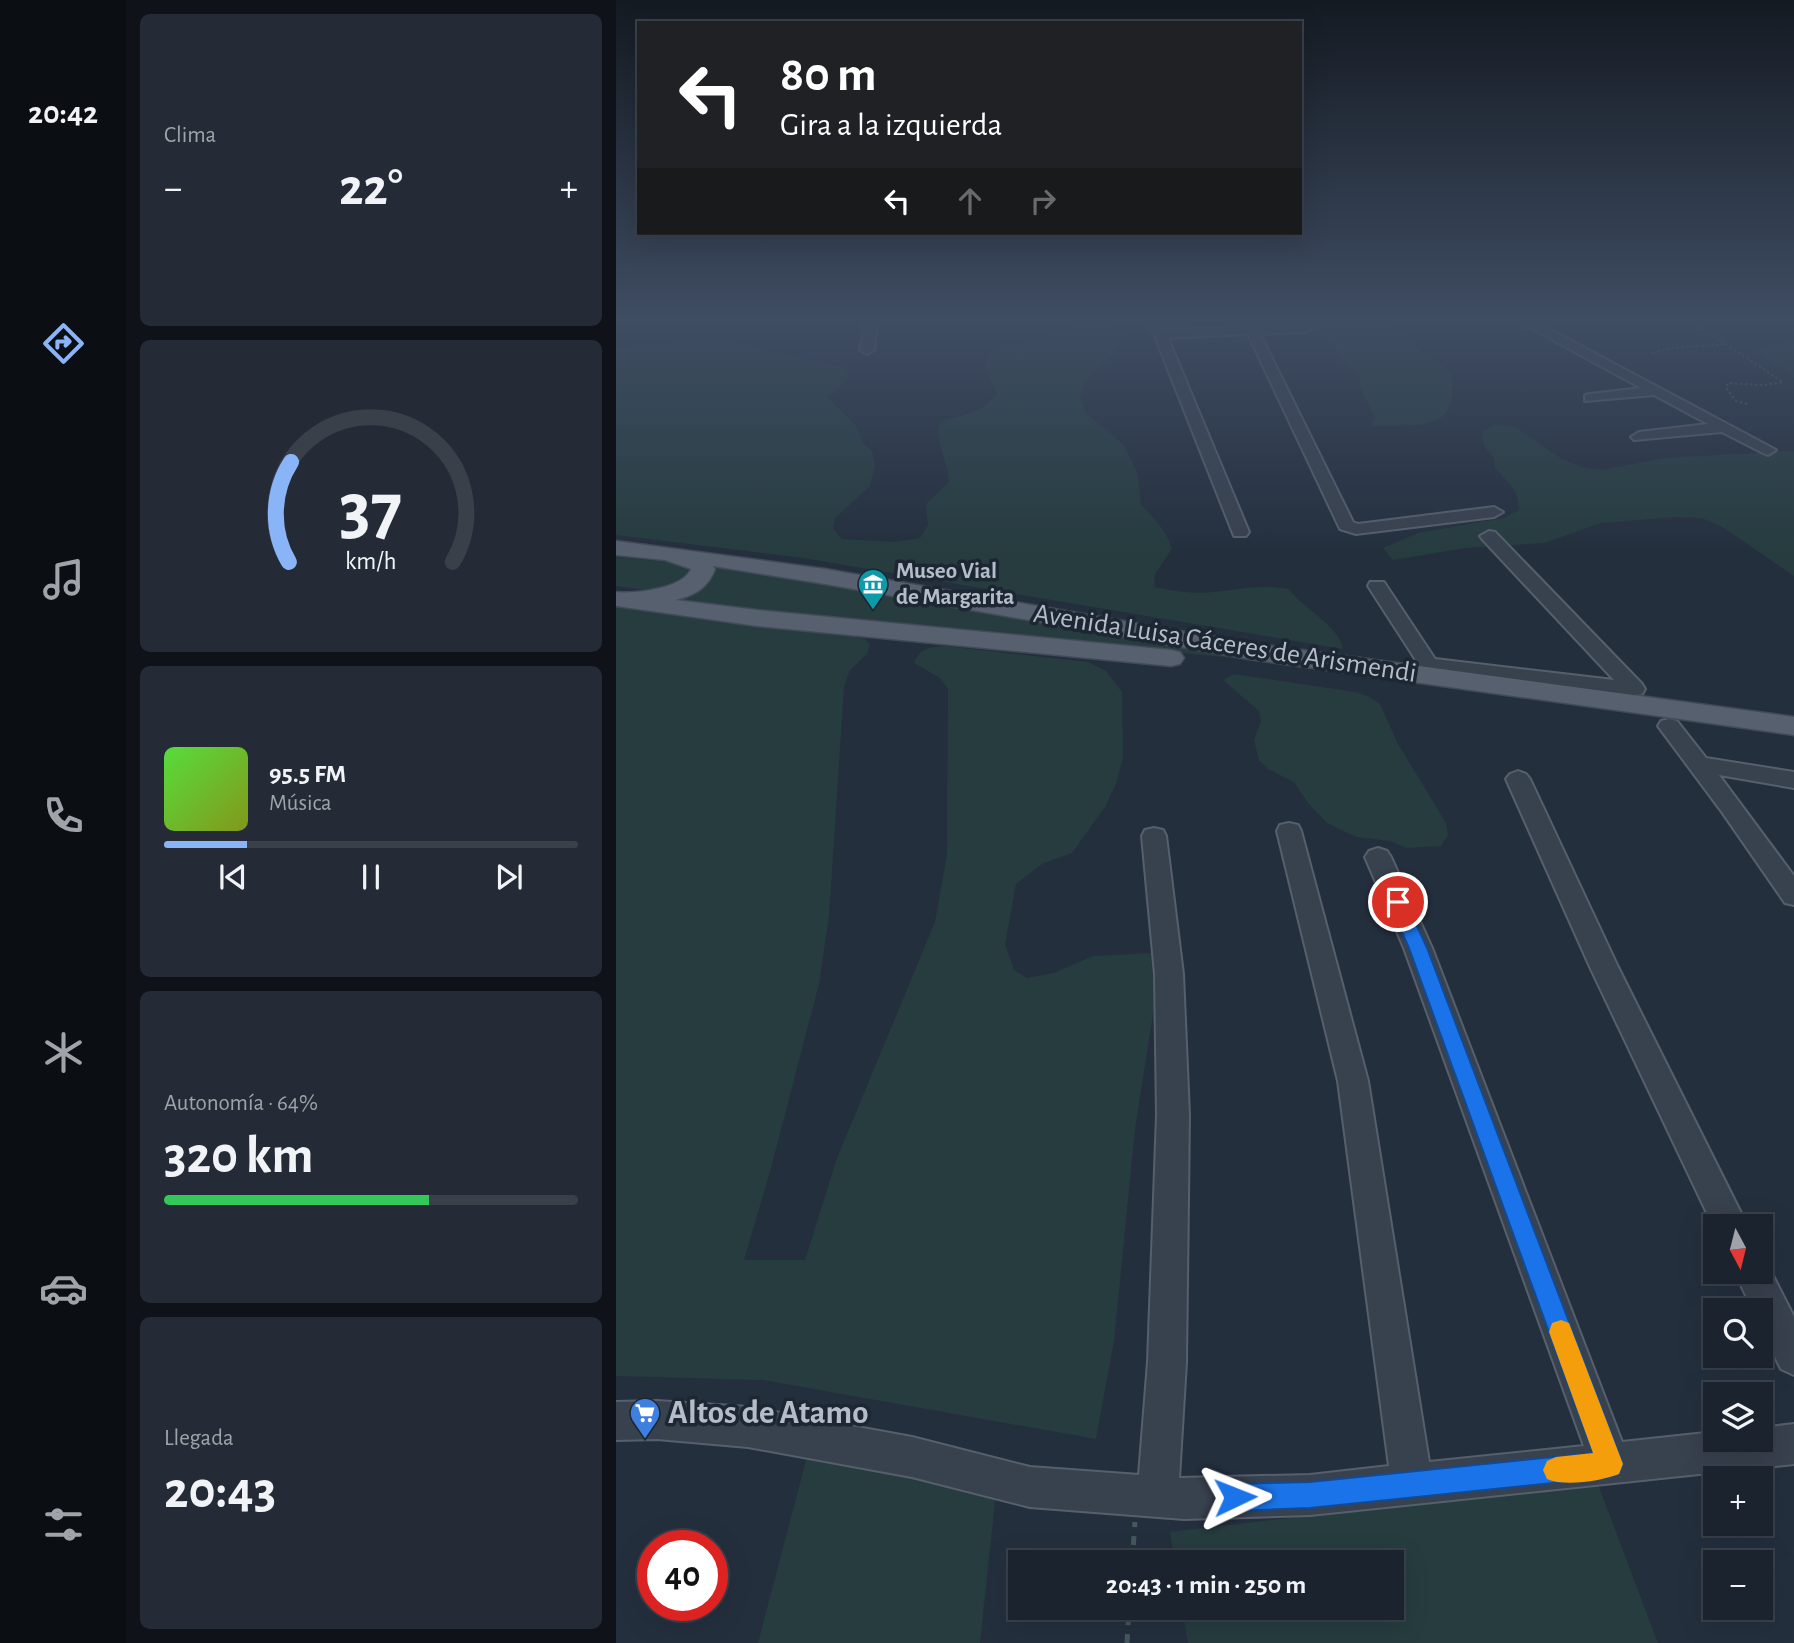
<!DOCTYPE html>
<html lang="es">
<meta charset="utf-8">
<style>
body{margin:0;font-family:"Alegreya Sans",sans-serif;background:#242b36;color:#f1f3f6;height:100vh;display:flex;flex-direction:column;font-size:26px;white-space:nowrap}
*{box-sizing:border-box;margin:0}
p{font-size:23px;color:#a0a4aa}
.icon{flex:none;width:38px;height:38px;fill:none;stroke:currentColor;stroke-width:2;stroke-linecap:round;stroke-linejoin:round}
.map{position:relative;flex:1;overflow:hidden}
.panel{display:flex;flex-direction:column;gap:14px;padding:14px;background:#0f1319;width:490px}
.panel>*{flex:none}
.banner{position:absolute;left:21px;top:21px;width:665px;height:214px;border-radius:0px;box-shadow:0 7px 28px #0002,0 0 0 2px #39404a;background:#202124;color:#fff;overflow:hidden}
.needle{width:46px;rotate:173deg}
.fabs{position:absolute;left:1087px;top:1214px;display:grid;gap:14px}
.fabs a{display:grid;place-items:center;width:70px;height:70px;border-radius:0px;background:#1b232e;box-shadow:0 7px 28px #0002,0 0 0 2px #39404a;font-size:35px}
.speed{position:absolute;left:21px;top:1530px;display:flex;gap:14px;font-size:35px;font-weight:700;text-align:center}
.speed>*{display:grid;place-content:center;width:91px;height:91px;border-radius:50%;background:#1b232e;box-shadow:0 7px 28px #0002,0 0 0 2px #39404a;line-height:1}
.speed .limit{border:10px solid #d22;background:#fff;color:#111}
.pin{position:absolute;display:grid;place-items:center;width:60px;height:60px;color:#fff;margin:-30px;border:4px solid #fff;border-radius:50%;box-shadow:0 2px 7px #0007}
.me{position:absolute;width:77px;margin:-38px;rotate:88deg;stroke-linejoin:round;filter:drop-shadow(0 0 5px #0008)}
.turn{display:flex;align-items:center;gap:24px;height:147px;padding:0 28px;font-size:32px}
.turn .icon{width:91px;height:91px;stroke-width:2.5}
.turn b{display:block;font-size:49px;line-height:60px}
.lanes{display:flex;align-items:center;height:66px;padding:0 28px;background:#0003;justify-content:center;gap:35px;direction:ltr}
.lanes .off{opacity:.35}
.big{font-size:52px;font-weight:700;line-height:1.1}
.panel .card{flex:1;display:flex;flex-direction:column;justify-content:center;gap:10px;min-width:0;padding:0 24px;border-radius:10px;background:#242b36}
.panel .dial{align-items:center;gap:0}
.dial svg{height:182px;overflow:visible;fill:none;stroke:#39404a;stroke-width:7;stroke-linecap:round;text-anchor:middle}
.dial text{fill:#f1f3f6;stroke:none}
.song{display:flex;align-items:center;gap:21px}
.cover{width:84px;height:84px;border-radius:10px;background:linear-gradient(135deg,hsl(110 70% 55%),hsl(70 70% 35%))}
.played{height:7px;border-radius:4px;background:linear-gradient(90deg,#8ab4f8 20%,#39404a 20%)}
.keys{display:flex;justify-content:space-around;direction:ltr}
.heat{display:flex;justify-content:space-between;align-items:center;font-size:38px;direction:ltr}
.charge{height:10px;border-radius:5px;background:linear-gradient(90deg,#34c759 64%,#39404a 0)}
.trip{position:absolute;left:392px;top:1550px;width:396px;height:70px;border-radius:0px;background:#1b232e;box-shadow:0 7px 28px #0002,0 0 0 2px #39404a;font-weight:700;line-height:70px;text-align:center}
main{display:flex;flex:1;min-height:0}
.menu{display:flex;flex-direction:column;width:126px;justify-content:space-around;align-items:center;background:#0b0e12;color:#a0a4aa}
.menu .icon{width:49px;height:49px}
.menu .on{color:#8ab4f8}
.menu b{font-size:32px;color:#f1f3f6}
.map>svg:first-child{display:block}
.green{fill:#263c3f}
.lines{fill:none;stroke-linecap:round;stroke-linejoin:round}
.minor-casing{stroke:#565f6c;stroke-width:4}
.major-casing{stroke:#414a57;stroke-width:3}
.path-far1{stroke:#44595c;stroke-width:2;stroke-dasharray:2.5 2.5;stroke-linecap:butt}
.path{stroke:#44595c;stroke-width:5;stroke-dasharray:9 9;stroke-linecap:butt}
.minor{fill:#38414e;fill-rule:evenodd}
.major{fill:#56606e;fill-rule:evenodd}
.route{fill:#1a73e8;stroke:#114b97;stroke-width:2}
.slow{fill:#f59e0b}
.labels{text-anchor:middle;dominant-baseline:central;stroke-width:7;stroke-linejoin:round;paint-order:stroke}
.far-poi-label{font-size:23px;font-weight:bold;fill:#b4bcc9;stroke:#1d2633;text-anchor:start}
.street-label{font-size:28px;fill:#b4bcc9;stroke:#1d2633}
.near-poi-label{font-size:33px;font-weight:bold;fill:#b4bcc9;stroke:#1d2633;text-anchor:start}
</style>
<main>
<nav class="menu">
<b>20:42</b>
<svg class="icon on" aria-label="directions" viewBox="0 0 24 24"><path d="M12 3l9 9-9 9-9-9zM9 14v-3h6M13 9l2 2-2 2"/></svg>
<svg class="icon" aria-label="music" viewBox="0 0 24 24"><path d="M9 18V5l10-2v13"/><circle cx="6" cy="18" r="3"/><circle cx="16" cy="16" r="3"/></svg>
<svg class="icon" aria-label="phone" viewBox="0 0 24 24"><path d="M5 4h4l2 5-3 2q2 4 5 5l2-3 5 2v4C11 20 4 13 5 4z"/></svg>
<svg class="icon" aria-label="climate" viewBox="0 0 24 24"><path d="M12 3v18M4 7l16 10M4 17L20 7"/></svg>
<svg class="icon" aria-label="car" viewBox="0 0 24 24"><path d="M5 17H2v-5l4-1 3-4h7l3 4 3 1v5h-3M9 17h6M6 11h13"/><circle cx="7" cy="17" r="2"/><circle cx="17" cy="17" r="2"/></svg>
<svg class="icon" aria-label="filters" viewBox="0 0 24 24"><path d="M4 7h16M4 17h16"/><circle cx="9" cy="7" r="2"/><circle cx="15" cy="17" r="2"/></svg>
</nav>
<section class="panel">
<div class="card"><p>Clima</p>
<div class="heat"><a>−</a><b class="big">22°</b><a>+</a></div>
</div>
<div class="card dial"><svg viewBox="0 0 100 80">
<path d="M14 69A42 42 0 1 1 86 69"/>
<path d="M14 69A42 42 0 0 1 15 25" stroke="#8ab4f8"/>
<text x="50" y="56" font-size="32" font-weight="700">37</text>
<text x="50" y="72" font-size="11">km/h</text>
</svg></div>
<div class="card">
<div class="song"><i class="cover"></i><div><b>95.5 FM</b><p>Música</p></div></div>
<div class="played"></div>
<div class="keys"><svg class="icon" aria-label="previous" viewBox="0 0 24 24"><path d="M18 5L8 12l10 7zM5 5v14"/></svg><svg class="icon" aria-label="pause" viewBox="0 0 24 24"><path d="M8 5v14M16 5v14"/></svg><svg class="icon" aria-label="next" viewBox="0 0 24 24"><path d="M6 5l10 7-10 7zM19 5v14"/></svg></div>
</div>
<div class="card"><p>Autonomía · 64%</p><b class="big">320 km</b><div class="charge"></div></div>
<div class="card"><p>Llegada</p><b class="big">20:43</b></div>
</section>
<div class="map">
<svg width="1178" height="1643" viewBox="0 0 1178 1643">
<rect width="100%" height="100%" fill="#242f3e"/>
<!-- green -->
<g class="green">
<path d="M477,322L503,330L507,337C503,363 471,363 464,397L470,413L508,445L521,473L525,505C539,520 550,529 556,549L539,574L538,587C557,591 577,594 597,592C627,589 643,584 673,589C687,609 724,626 727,649L187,558L0,535V348L102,340L226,367L232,373L230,381L211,397L240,426L247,443L256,451L259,465L254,486L219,518L217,529L226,539L278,542L304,538L312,525L310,504L333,482C333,460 317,443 325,421C344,416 370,412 381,393L370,370L371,356C387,347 402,346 419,341C439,335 456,326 477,322Z"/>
<path d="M697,322H774L789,339L834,371C838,379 836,384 836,392C837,434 787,424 756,426L759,417L743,385L744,377L723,357L717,344L700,332Z"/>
<path d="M1178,341V377L1136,350Z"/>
<path d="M879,424L899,427L946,459L965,467L987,470L1048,458L1178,451V576L1108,528L1086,518L1061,517L985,523L928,543L849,548L777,560L767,548L802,533L888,518L903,510C903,490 891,481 879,468L878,458C870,449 864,443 868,431Z"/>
<path d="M0,557L65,563L76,567V578L36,591L0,586Z"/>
<path d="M99,565L618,654L616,658L59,602L57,600L97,573Z"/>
<path d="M0,605L84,619L231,634L249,639L254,644L251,654L234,670L228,686L213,916L203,984L155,1168L128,1260H189L221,1158L319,922L331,855L332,689L324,678L298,663C304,648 314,647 329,646L472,662L490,671L506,692L507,758L500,784L489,807L456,853L426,864L400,884L389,944L398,970L411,978L438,973L477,956L538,953V1008L519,1129L498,1341L480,1439L147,1380L0,1376Z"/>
<path d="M618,674L739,692L754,697L764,704L782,744L830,823L832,835L825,846L791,848L774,841L740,837L711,823L692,803L678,782L652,769L643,760L638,740L645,721L643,711L607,680Z"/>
<path d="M193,1449L380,1493L364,1643H142Z"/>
<path d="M981,1482L1042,1643H572L566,1608H775V1563H559L554,1532Z"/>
</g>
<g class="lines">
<!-- minor casing -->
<g class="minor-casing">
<g id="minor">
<path d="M249,322H261L258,350L251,354L244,350Z"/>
<path d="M529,322H541L548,330L694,325L696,328L690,332L644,334L737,522L742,524L878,507L887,512L878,517L740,534L724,529L632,334L552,338L633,532L630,536H618L538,334Z"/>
<path d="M904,322H920L1160,450L1152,455L1147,453L1106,432L1018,440L1015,437L1023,432L1092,424L1038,395L969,401V395L974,394L1025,388Z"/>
<path d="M873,531L879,532L1026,684L1029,689L1026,694L1018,695L805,668L752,586L754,582H768L819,659L998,680L867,540L864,536Z"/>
<path d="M1053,719L1061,721L1090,758L1178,772V788L1103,775L1178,876V905L1169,903L1106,812L1042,726L1045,721Z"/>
<path d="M902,771L910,774L914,779L1002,967L1132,1227H1099V1230L974,967L890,779L894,774Z"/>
<path d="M673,823L682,825L685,831L752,1081L813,1462L968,1446L788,948L749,857L753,851L762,848L771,851L775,857L816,948L1006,1442L1099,1432V1440H1144V1428L1178,1424V1464L694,1515L568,1519L414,1507L296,1477L132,1447L41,1439L0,1440V1402L41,1401L132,1407L296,1437L414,1467L523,1475L532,1362L541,1115L539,974L526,836L529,830L538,828L547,830L550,836L567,974L573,1115L570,1362L563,1478L694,1475L773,1466L722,1081L661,831L664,825Z"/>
<path d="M1144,1258L1149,1260L1178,1317V1375L1165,1369L1144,1326V1311H1137L1119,1272H1144Z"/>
</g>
</g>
<!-- major casing -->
<g class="major-casing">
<path id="major" d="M0,541L209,569L633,643L1178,717V735L633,659L209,584L97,566L99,569C92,588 79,595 60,600L141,610L555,650L564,652L568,658L564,664L555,666L141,626L0,606V592C17,594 67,589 75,569L49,560L0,555Z"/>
</g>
<!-- path-far1 -->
<g class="path-far1">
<path d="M1076,322L1167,382L1148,385L1112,383L1110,388L1120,401L1131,404"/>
<path d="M1036,353L1056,348L1110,344"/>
</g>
<!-- path -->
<g class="path">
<path d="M516,1563L519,1522"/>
<path d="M511,1643L513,1608"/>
</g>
<!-- minor -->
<use href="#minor" class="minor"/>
<!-- major -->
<use href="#major" class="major"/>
</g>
<!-- sky -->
<linearGradient id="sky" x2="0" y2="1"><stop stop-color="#141a22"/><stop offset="0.58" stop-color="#3f4d63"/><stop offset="1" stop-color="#3f4d63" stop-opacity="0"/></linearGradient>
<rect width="1178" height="552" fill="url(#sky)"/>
<!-- route -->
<path class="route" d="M782,896L790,902L811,948L1007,1464L1003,1474L994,1477L694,1508L619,1511L609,1507L605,1497L609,1488L619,1484L694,1482L977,1453L793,948L773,902Z"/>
<!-- slow -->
<path class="slow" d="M945,1320L953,1323L1007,1464L1003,1474C985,1481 949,1487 931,1479L927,1470L931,1461L940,1457L977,1453L933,1332L936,1323Z"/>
<!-- icons -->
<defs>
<g id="museum-pin" transform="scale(1.575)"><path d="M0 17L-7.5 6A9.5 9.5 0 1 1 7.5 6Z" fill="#0f9aa8" stroke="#1d2633"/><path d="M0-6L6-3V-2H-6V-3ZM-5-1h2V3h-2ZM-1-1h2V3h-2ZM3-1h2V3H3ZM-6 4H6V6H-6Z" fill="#fff"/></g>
<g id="supermarket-pin" transform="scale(1.575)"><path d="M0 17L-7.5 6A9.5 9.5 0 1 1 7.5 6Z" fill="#3f7fe0" stroke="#1d2633"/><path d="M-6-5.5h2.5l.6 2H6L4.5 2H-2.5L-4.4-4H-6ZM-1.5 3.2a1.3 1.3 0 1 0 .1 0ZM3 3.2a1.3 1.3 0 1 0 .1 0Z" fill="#fff"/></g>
</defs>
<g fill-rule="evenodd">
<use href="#museum-pin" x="257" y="584"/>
<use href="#supermarket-pin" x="29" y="1413"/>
</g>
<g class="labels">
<!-- far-poi labels -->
<g class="far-poi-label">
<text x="280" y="571">Museo Vial<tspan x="280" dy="26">de Margarita</tspan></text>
</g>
<!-- street labels -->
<g class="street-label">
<text transform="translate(609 644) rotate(9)">Avenida Luisa Cáceres de Arismendi</text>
</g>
<!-- near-poi labels -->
<g class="near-poi-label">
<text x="52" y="1413">Altos de Atamo</text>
</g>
</g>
</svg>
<div class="fabs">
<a><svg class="needle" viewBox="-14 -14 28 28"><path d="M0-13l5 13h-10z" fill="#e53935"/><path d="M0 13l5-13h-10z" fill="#a0a4aa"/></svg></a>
<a><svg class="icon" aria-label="search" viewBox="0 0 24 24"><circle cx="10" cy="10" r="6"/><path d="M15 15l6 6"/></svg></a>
<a><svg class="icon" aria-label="layers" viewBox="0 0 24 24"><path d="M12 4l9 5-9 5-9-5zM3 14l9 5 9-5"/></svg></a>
<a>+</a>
<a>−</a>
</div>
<div class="speed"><div class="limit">40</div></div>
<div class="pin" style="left:782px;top:902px;background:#d93025"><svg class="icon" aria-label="arrive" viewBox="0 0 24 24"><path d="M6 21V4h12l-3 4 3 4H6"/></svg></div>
<svg class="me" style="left:619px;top:1497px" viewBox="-20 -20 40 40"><path d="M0-17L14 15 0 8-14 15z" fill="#1a73e8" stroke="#fff" stroke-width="4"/></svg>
<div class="trip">20:43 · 1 min · 250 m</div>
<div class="banner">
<div class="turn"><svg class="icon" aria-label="left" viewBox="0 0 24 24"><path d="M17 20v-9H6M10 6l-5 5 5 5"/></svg><div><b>80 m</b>Gira a la izquierda</div></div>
<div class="lanes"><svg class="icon" aria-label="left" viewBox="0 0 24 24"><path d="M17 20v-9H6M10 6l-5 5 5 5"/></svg><svg class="icon off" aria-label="ahead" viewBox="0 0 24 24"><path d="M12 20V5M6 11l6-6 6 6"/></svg><svg class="icon off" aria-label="right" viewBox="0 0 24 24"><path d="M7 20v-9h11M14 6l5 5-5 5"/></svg></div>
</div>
</div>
</main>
